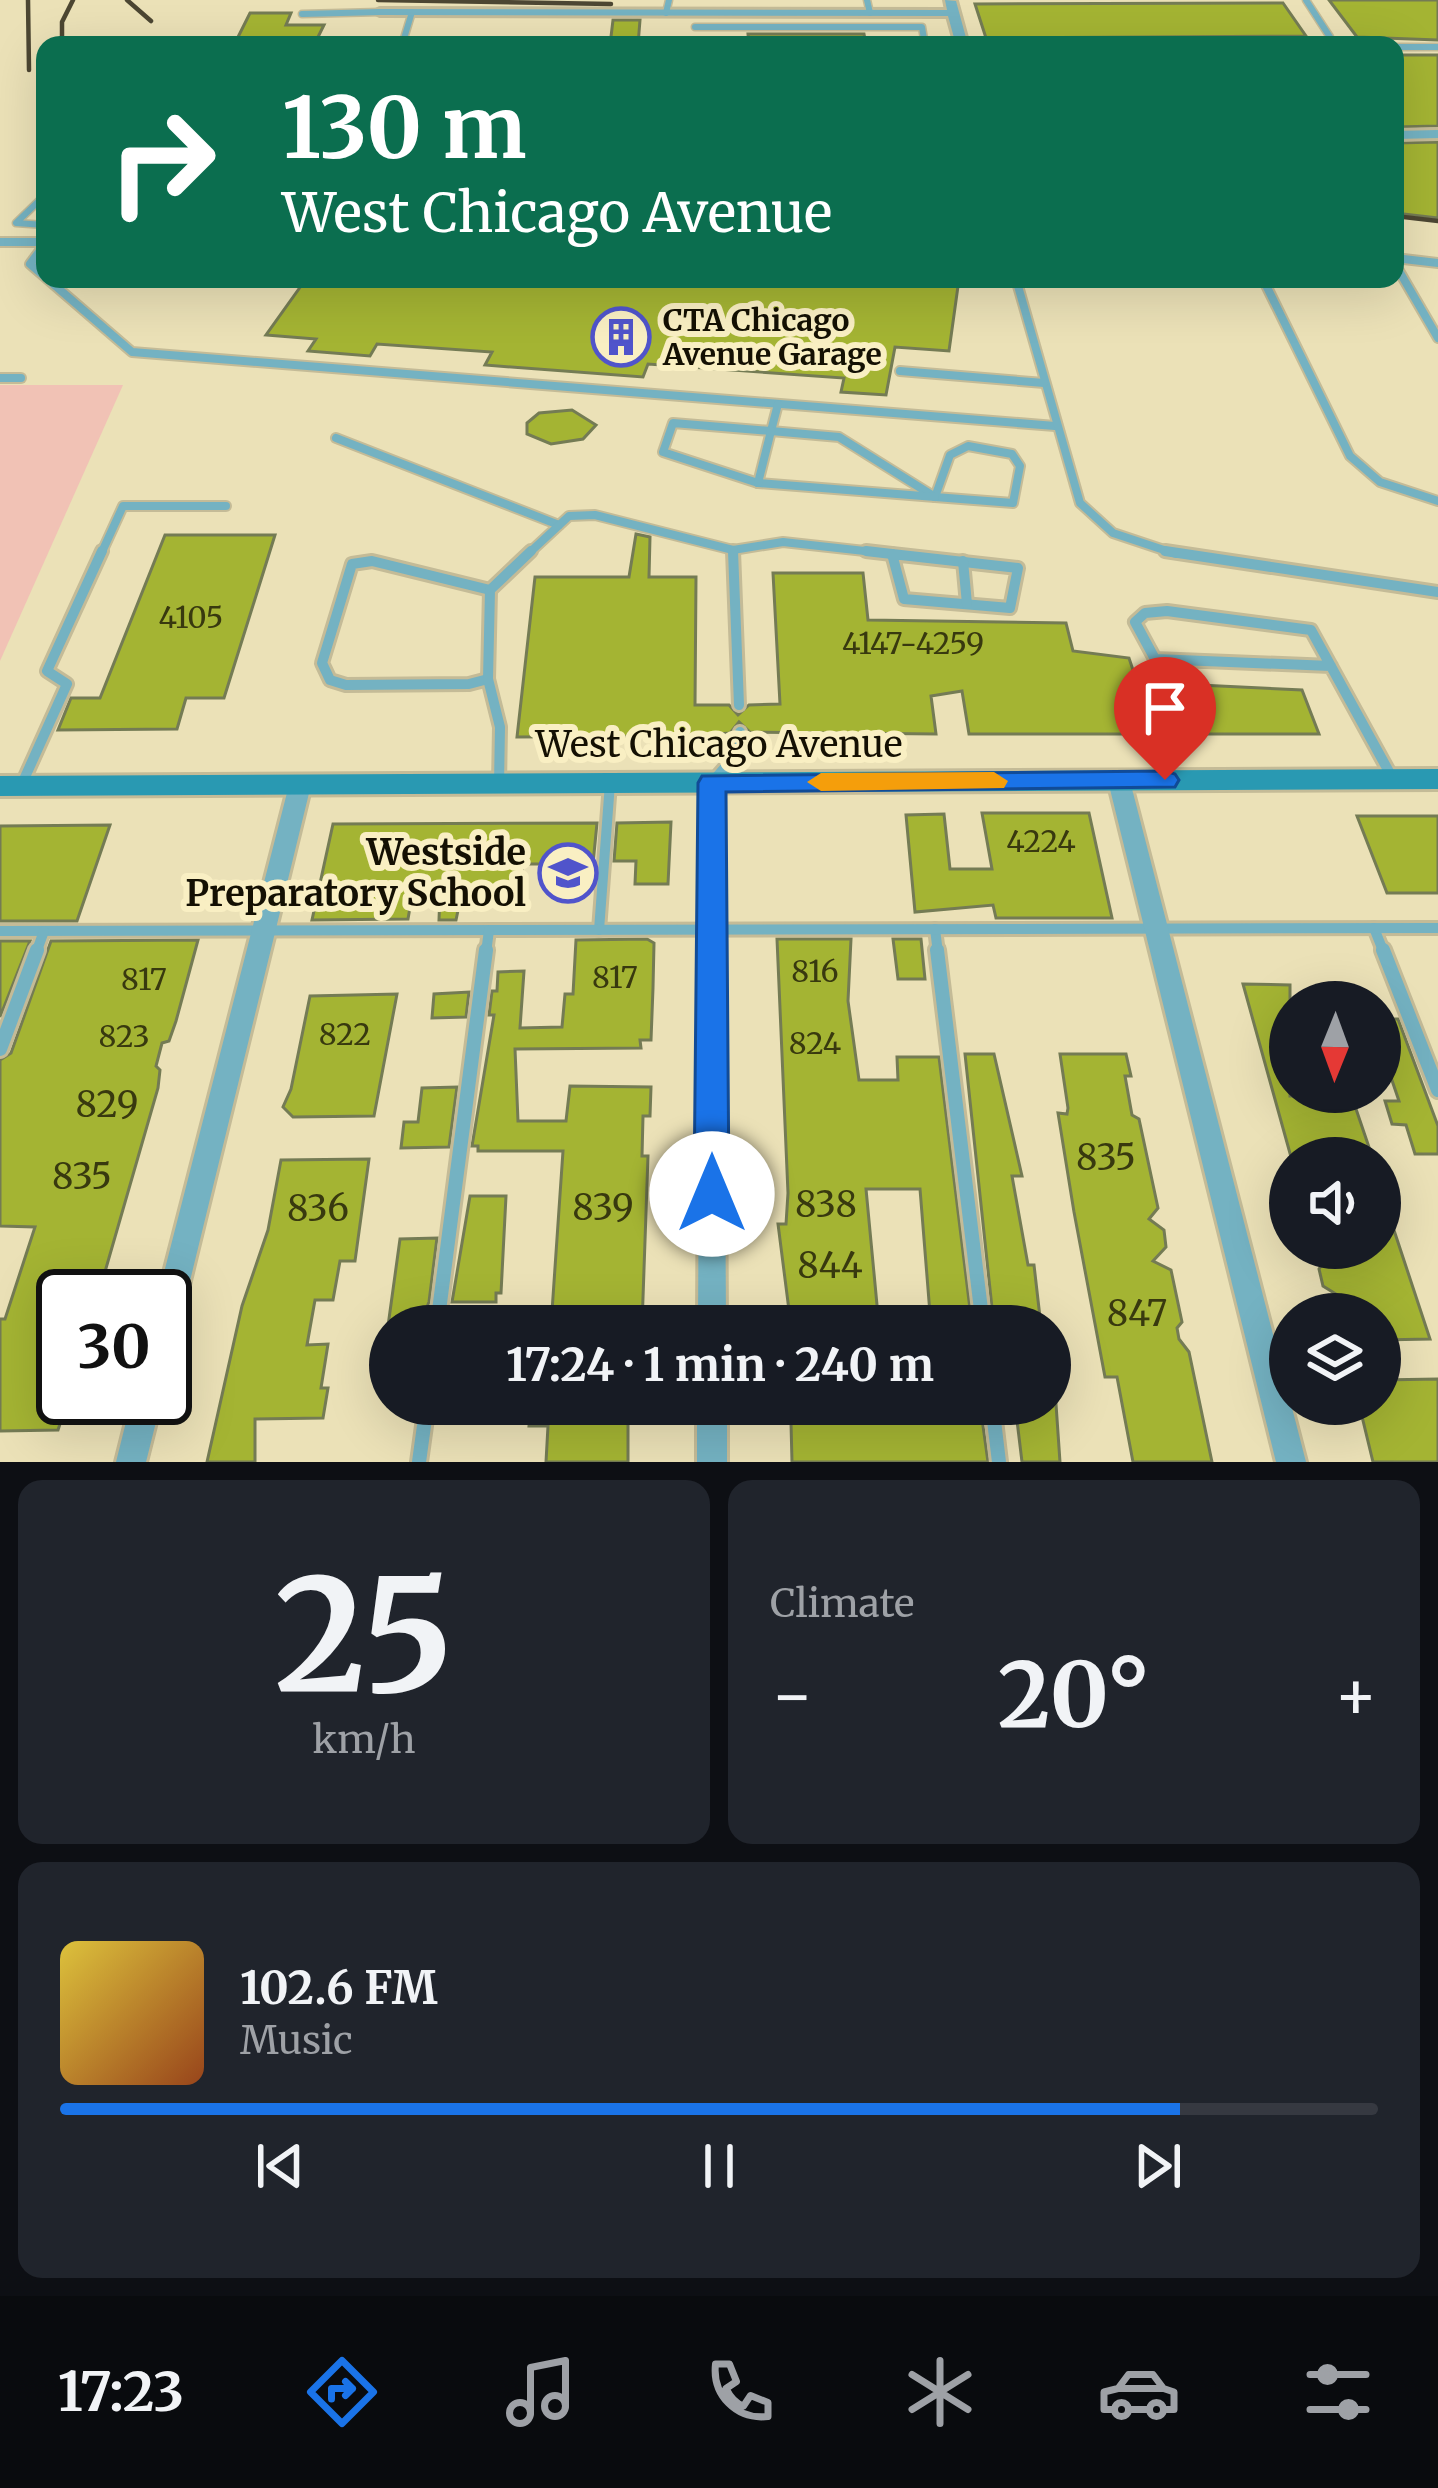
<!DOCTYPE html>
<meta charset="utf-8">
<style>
body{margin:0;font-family:Merriweather,serif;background:#20242c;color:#f1f3f6;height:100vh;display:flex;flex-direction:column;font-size:45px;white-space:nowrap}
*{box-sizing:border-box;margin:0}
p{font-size:39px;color:#9ea1a6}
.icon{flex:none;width:66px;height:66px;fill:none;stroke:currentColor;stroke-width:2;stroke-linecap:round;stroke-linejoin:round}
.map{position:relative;height:1462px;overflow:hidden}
.details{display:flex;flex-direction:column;gap:18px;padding:18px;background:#0d0f14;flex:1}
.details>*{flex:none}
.top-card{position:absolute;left:36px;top:36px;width:1368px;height:252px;border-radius:24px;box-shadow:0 12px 48px #0002;background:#0b6e4f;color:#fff;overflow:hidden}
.needle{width:78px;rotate:181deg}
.fabs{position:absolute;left:1269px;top:981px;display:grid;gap:24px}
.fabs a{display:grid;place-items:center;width:132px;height:132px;border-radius:50%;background:#171b24;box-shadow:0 12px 48px #0002;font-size:60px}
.speed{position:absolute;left:36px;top:1269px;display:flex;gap:24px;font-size:60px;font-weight:700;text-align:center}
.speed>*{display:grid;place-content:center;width:156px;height:156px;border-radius:50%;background:#171b24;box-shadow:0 12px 48px #0002;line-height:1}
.speed .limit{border:6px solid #111;border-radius:18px;background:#fff;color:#111}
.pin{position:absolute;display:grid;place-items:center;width:102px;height:102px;color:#fff;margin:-123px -51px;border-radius:50% 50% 50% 0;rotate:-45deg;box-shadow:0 0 12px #0007}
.pin .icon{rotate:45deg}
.me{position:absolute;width:132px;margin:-66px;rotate:0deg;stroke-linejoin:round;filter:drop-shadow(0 0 9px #0008)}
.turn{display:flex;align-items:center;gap:42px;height:252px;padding:0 48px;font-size:54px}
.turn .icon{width:156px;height:156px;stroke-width:2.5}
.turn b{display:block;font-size:84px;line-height:102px}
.big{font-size:90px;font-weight:700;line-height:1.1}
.details .tile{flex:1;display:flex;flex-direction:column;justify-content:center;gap:18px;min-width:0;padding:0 42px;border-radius:24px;background:#20242c}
.details .dial{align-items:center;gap:0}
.dial b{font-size:156px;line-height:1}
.song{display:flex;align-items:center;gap:36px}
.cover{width:144px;height:144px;border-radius:18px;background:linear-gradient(135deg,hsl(50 70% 55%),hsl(20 70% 35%))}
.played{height:12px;border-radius:6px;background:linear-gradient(90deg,#1a73e8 85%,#363941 85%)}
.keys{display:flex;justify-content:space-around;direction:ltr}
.heat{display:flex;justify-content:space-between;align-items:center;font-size:66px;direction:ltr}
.details .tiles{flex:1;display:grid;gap:18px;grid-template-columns:1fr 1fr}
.tile:last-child{grid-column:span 2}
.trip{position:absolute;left:369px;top:1305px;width:702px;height:120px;border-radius:60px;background:#171b24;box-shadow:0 12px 48px #0002;font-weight:700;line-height:120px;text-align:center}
.tab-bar{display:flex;height:192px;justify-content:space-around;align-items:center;background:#090b0e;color:#9ea1a6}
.tab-bar .icon{width:84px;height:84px}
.tab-bar .on{color:#1a73e8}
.tab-bar b{font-size:54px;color:#f1f3f6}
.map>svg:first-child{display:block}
.green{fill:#f1c2b5}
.building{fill:#a4b433;stroke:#747b54;stroke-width:3}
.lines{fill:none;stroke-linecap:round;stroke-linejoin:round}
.service-far3-casing{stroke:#c4bb97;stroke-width:9}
.service-far2-casing{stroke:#c4bb97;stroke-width:12}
.service-far1-casing{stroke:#c4bb97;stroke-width:16}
.service-casing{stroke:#c4bb97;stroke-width:20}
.minor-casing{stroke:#c4bb97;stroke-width:6}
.secondary-casing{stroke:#c4bb97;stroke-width:6}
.service-far3{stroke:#74b2c2;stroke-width:6}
.service-far2{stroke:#74b2c2;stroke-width:8}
.service-far1{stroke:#74b2c2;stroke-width:10}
.service{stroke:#74b2c2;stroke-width:14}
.minor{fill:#74b2c2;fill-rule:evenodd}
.secondary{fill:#2999b2;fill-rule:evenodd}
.rail{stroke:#4c4632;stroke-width:4.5}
.route{fill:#1a73e8;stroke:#114b97;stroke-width:3}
.slow{fill:#f59e0b}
.labels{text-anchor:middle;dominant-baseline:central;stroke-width:12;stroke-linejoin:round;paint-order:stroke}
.far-poi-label{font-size:30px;font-weight:bold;fill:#141003;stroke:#f9efc3;text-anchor:start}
.number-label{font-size:30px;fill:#38390f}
.street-label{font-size:36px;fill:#141003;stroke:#f9efc3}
.poi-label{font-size:36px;font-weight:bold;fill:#141003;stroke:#f9efc3;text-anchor:end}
.near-number-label{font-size:36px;fill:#38390f}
</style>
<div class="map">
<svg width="1438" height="1462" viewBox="0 0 1438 1462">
<rect width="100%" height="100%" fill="#ebe1b7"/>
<!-- green -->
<path class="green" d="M0,385H123L0,661Z"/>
<!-- building -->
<g class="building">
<path d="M1329,0H1438V40L1357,37Z"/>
<path d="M1283,3L1306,36L986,38L975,4Z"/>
<path d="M250,13H291L286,25H324L314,45H234Z"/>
<path d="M613,20H640L638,45H610Z"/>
<path d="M748,34H864L866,45H749Z"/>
<path d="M1395,55H1438V126L1395,127Z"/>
<path d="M1438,142V218L1395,213V143Z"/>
<path d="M306,279H959L949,351L895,347L886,395L841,392L844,378L648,364L643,377L485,365L492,352L377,344L370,356L308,351L316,339L266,335Z"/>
<path d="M572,410L596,425L583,439L551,444L527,434V423L539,413Z"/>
<path d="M636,534L650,537L649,577H696L695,705H729L738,715L749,705L780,704L773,573H863L868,620L1066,623L1073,651L1129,658L1137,682L1302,690L1319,734H969L962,691L931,696L936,734L750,732L739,722L730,733L692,736L517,737L535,577H629Z"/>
<path d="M165,535H275L224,698H186L177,729L58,730L71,698H100Z"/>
<path d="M982,813H1089L1112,918H996L993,905L915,912L906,815L944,814L950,869H992Z"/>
<path d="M1357,816H1438V893H1387Z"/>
<path d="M671,822L668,884H635L636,861H614L617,823Z"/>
<path d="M597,823L593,864H523L519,900L460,901L456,920H439L440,893L413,890L408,919L312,920L333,824Z"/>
<path d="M110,825L77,921H0V826Z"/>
<path d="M647,939L654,943L653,988L651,1040H640L641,1048L515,1049L518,1121H566L570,1086L651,1087L650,1116H643L642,1156H648L642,1326H551L563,1151H478V1146H472L494,1015H489L492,991H497L498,972L524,971L520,1028L562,1027L565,994H573L576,940Z"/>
<path d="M777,939H851L848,1001L859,1080H898L897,1057H939L970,1309H963L966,1326H931L920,1189H866L879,1326H791L778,1224H786L788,1193Z"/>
<path d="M893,939H921L925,979H898Z"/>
<path d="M198,940L176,1021L169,1041L162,1043L156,1066L160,1070L158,1088L98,1296H63V1398H73L68,1416L62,1418L58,1430L0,1431V1319H5L35,1227L0,1226V1060L11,1053L51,941Z"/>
<path d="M0,941H30L0,1017Z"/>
<path d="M1243,984L1290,985V1096H1340L1344,1106H1355L1372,1156L1291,1157Z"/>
<path d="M469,992L466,1017L432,1018L434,994Z"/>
<path d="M397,994L374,1116L293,1117L283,1107L291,1089L310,996Z"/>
<path d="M1380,1019H1398L1438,1126V1154H1415L1406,1125L1392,1124L1385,1101H1399L1380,1045Z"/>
<path d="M965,1054H994L1022,1176H1012L1028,1265H1034L1041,1326H1005L1003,1308H992Z"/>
<path d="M1060,1054H1126L1131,1076H1125L1132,1115L1139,1119L1158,1208L1149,1219L1164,1230L1166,1247L1153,1261L1171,1270L1182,1322L1177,1328L1179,1339L1189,1352L1212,1462H1133L1117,1377H1105L1074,1212L1058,1113L1067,1114L1068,1108Z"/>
<path d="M457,1087L449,1147L401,1148L404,1122H418L422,1088Z"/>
<path d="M369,1159L355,1261H340L333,1300H315L307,1345L328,1344L321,1388H328L323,1418L255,1419V1462H207L242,1306L268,1230L281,1160Z"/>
<path d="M470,1196H506L501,1293H496V1302H452Z"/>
<path d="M1380,1200H1384L1430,1339L1380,1340V1314H1327L1339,1296L1323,1286L1319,1269L1333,1248H1380Z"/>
<path d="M437,1238L429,1302L419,1326H388L400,1239Z"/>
<path d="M1438,1379V1462H1373L1359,1404H1380V1380Z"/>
<path d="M531,1404H628V1462H546L548,1426H529Z"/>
<path d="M808,1404H906L908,1421H948L946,1404H980L988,1462H792L791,1423H810Z"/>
<path d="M1015,1404H1056L1060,1462H1022Z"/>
</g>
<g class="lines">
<!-- service-far3 casing -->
<g class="service-far3-casing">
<g id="service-far3">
<path d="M867,0L870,13"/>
<path d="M1306,0L1330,37"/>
<path d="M666,13L669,0"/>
<path d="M302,14L380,12"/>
<path d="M695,27H922L925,45"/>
<path d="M402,45L412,12"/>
<path d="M1395,47H1438"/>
<path d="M45,195L16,223L45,225"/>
<path d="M0,242H45"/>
</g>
</g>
<!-- service-far2 casing -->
<g class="service-far2-casing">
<g id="service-far2">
<path d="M0,242H45"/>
<path d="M45,244L30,264L132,352L1055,426"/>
<path d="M1395,258L1438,263"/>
<path d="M1395,264L1438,338"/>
<path d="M1016,279L1080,503L1113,533L1176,554"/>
<path d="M1263,279L1350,456L1380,482L1438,501"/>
<path d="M900,371L1044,383"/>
<path d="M0,378H21"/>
<path d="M771,431L839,437L935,497"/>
<path d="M771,431L778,404"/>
<path d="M336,438L559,525"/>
<path d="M968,446L1012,454L1020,466L1013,503L935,497L950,455Z"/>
<path d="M758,483L935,497"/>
<path d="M758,483L663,452L673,423L771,431"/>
<path d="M758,483L771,431"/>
<path d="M101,554L123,506H226"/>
<path d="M528,554L569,516L595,515L733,550L783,542L892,554"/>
</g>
</g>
<!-- service-far1 casing -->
<g class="service-far1-casing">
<g id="service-far1">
<path d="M733,551L739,705"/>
<path d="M866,551L892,554"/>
<path d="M1165,551L1438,592"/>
<path d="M892,554L1018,568L1010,608L904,599Z"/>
<path d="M963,561L967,604"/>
<path d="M1331,666L1155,659L1135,622L1145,613L1167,611L1311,630L1393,779"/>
<path d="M488,679L469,684L346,685L330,680L322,663L352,564L372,561L490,590"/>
<path d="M714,780L740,750V732"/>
<path d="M499,784L500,727L488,679L490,590L531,551"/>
<path d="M21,786L67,684L47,671L102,551"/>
<path d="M1374,928L1384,953"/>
<path d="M935,929L938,953"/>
<path d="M599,930L610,783"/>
<path d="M0,931L1438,928"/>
<path d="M36,953L44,931"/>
<path d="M486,953L489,930"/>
</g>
</g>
<!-- service casing -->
<g class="service-casing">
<g id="service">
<path d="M937,950L983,1326"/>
<path d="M1383,950L1438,1090"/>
<path d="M0,1049L37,950"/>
<path d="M437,1326L486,950"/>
<path d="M992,1404L999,1462"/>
<path d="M419,1462L427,1404"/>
</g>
</g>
<!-- minor casing -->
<g class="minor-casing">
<g id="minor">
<path d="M945,0L956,1L968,45H956L948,16L380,15L374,12L380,9L947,10Z"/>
<path d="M1438,130V138L1395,139V131Z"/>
<path d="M1119,774L1130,781L1306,1462H1276L1108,781Z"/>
<path d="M712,776L723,783L726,1326H698L701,783Z"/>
<path d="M300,778L311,785L179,1326L175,1335L165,1338V1296H158L289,785Z"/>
<path d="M132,1398H162L146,1462H116Z"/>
<rect x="697" y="1404" width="30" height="58"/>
</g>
</g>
<!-- secondary casing -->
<g class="secondary-casing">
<path id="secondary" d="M1438,769V789L0,796V776Z"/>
</g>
<!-- service-far3 -->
<use href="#service-far3" class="service-far3"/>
<!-- service-far2 -->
<use href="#service-far2" class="service-far2"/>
<!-- service-far1 -->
<use href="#service-far1" class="service-far1"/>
<!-- service -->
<use href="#service" class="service"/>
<!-- minor -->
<use href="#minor" class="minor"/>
<!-- secondary -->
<use href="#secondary" class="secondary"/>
<!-- rail -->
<g class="rail">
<path d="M28,0L29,70"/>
<path d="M127,0L151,21"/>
<path d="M378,0L611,4"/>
<path d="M62,45V22L73,0"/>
<path d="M1395,216L1438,221"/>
</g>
</g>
<!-- route -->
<path class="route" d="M1165,771L1175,774L1179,780L1175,787L726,792L729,1194L724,1204L712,1208L699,1204L694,1194L698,783L702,776Z"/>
<!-- slow -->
<path class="slow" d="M994,772L1008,781L1004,788L821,791L807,782L821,773Z"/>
<!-- icons -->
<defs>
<g id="building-ring" transform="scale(3)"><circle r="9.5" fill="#f9efc3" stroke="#5054cb" stroke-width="1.5"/><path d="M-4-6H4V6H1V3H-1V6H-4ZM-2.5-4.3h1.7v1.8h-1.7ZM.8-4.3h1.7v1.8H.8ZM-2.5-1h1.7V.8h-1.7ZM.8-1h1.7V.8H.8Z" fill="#5054cb"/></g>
<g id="school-ring" transform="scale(3)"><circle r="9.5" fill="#f9efc3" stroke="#5054cb" stroke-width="1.5"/><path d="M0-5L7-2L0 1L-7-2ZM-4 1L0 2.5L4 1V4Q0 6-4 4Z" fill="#5054cb"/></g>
</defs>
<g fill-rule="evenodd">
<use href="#building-ring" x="621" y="337"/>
<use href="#school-ring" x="568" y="873"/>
</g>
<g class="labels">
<!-- far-poi labels -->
<g class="far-poi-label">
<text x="663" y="320">CTA Chicago<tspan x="663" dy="34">Avenue Garage</tspan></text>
</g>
<!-- number labels -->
<g class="number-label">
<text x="191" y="617">4105</text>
<text x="913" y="643">4147-4259</text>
<text x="1041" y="841">4224</text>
<text x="815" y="971">816</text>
<text x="615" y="977">817</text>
<text x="144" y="979">817</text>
<text x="345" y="1034">822</text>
<text x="124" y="1036">823</text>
<text x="815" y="1043">824</text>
</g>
<!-- street labels -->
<g class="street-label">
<text x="719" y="744">West Chicago Avenue</text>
</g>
<!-- poi labels -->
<g class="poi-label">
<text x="526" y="852">Westside<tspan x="526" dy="41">Preparatory School</tspan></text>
</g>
<!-- near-number labels -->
<g class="near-number-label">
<text x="107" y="1104">829</text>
<text x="1106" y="1157">835</text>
<text x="82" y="1176">835</text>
<text x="826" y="1204">838</text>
<text x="603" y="1207">839</text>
<text x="318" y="1208">836</text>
<text x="830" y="1265">844</text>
<text x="1137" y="1313">847</text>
</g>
</g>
</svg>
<div class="fabs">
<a><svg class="needle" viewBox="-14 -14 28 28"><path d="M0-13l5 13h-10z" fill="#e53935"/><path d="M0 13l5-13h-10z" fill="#9ea1a6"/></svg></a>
<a><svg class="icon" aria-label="sound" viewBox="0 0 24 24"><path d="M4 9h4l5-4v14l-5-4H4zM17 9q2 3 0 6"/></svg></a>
<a><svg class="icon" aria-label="layers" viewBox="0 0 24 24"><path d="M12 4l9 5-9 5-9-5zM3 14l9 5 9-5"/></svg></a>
</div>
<div class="speed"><div class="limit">30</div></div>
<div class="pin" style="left:1165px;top:780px;background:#d93025"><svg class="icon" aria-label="arrive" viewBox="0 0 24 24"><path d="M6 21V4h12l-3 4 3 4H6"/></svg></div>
<svg class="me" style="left:712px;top:1194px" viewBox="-20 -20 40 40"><circle r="19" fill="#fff"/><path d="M0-13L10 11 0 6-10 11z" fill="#1a73e8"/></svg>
<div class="trip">17:24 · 1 min · 240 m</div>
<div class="top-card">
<div class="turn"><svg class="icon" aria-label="right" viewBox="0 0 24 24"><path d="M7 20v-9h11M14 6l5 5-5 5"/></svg><div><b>130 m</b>West Chicago Avenue</div></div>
</div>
</div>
<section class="details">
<div class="tiles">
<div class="tile dial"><b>25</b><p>km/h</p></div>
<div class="tile"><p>Climate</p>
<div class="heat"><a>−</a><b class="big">20°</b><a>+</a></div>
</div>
<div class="tile">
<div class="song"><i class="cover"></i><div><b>102.6 FM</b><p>Music</p></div></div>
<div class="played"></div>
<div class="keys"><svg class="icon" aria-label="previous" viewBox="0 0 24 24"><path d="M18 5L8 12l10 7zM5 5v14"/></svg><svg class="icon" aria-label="pause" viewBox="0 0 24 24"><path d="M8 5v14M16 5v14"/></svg><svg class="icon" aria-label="next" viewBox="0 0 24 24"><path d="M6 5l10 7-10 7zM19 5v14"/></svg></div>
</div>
</div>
</section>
<nav class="tab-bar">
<b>17:23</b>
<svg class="icon on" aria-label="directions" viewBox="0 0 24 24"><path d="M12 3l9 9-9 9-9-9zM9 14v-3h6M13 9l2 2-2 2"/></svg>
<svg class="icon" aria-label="music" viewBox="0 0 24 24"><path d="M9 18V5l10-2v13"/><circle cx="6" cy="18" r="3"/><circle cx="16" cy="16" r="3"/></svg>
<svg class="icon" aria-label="phone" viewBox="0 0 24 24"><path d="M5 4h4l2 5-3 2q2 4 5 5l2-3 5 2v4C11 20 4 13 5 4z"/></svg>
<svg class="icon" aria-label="climate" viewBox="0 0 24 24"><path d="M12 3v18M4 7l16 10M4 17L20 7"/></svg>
<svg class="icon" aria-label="car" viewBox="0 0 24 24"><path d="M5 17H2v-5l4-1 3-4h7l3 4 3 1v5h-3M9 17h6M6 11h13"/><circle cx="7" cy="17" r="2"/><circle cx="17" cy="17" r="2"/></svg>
<svg class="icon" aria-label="filters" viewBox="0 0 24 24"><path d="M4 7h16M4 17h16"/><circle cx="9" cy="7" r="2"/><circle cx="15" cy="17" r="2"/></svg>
</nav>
